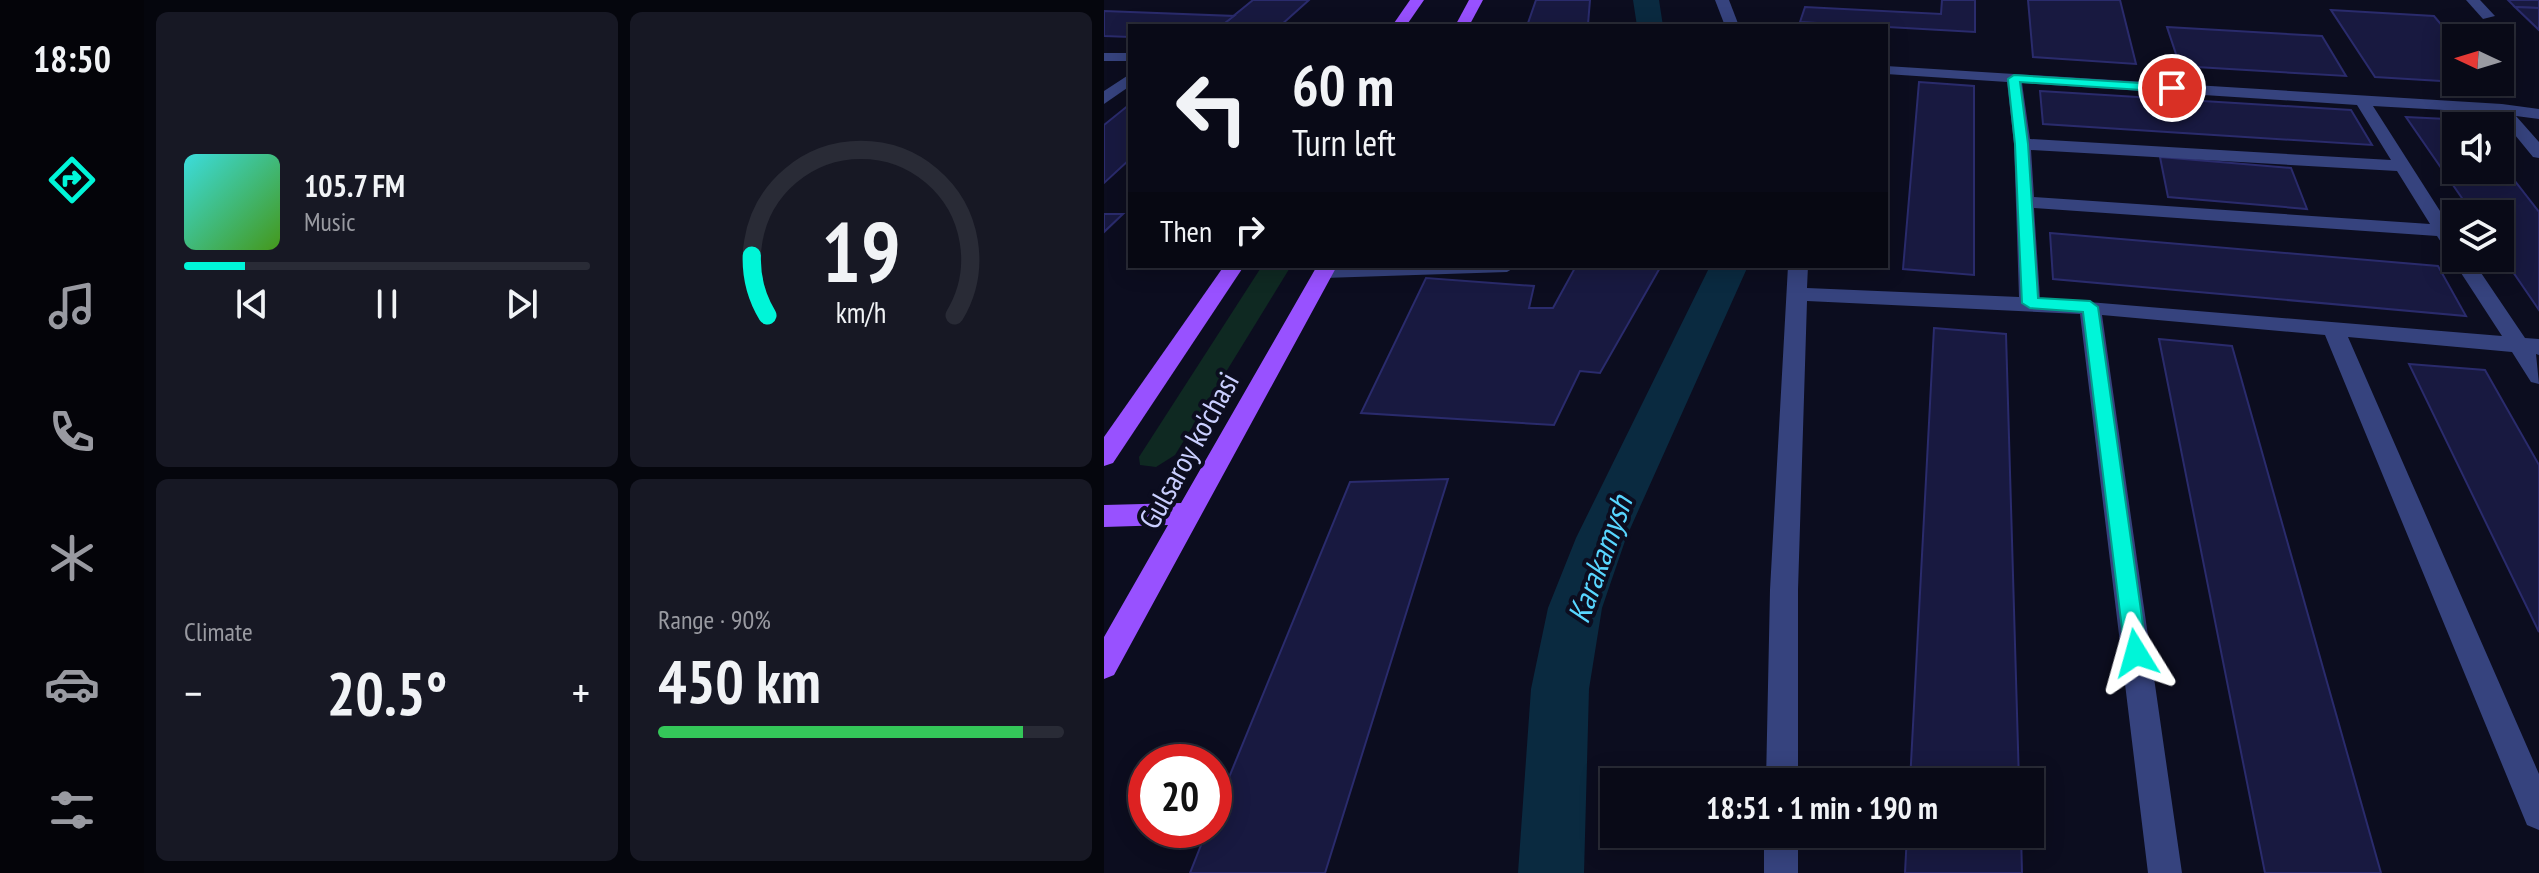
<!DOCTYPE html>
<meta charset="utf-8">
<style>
body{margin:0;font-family:"PT Sans Narrow",sans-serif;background:#171824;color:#f1f3f6;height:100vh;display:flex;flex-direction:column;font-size:30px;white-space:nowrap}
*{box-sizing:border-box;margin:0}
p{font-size:26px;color:#999aa1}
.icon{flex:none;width:44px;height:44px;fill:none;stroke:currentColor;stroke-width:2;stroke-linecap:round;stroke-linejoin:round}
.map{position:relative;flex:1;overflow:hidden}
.drawer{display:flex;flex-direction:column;gap:12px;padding:12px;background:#05060d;width:960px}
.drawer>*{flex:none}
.banner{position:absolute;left:24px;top:24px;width:760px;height:244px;border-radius:0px;box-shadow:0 4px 20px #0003,0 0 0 2px #292b36;background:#090a17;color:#f1f3f6;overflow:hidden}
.needle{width:52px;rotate:274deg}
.tools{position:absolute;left:1338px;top:24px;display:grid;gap:16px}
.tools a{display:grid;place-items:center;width:72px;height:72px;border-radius:0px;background:#090a17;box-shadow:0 4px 20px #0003,0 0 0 2px #292b36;font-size:40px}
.speed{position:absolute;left:24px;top:744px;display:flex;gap:16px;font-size:40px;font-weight:700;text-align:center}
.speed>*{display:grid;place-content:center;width:104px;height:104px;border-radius:50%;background:#090a17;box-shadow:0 4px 20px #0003,0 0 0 2px #292b36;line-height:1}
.speed .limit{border:12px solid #d22;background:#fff;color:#111}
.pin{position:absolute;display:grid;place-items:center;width:68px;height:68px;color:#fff;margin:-34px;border:4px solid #fff;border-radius:50%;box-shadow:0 2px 8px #0007}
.me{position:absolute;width:88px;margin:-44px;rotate:352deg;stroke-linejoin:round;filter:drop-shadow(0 0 6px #0008)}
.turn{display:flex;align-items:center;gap:28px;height:168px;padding:0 32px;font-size:36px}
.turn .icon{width:104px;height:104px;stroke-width:2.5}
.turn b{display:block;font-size:56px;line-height:68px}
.then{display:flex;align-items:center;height:76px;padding:0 32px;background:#0003;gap:16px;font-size:30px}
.big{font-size:60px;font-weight:600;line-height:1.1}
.drawer .tile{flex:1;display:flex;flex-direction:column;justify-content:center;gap:12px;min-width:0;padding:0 28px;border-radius:12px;background:#171824}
.drawer .dial{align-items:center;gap:0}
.dial svg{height:208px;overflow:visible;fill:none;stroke:#292b36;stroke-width:7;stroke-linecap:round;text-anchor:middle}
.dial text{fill:#f1f3f6;stroke:none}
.song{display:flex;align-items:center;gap:24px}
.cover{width:96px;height:96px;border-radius:12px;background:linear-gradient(135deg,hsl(180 70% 55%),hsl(100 70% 35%))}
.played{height:8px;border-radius:4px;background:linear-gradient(90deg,#00f5d8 15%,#292b36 15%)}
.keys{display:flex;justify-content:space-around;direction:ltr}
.heat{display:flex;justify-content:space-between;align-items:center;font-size:44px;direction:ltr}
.charge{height:12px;border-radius:6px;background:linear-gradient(90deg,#34c759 90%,#292b36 0)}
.drawer .tiles{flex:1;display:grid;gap:12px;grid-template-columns:repeat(2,1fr)}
.trip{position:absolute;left:496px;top:768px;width:444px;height:80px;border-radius:0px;background:#090a17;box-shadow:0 4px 20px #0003,0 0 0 2px #292b36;font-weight:600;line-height:80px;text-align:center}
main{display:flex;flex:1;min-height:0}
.dock{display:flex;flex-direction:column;width:144px;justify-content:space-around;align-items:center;background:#040409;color:#999aa1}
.dock .icon{width:56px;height:56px}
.dock .on{color:#00f5d8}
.dock b{font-size:36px;color:#f1f3f6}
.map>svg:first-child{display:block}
.green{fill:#0f2922}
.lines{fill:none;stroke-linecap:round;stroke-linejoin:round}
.canal{fill:#0a2a40;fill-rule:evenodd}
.building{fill:#181940;stroke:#2a2b6c;stroke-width:2}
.minor{fill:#36437e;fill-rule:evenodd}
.major{fill:#9851ff;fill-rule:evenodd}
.route{fill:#00f5d8;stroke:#009f8c;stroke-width:2}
.labels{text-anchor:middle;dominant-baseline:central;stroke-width:8;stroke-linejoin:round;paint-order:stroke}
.street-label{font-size:30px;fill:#cacfff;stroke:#0c0d1f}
.water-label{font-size:32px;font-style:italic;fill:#58d6ff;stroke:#0c0d1f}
</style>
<main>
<nav class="dock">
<b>18:50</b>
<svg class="icon on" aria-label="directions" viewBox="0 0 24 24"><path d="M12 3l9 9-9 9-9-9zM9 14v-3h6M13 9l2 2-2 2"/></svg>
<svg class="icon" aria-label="music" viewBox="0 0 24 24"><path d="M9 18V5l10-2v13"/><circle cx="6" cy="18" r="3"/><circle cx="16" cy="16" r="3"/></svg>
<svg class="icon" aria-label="phone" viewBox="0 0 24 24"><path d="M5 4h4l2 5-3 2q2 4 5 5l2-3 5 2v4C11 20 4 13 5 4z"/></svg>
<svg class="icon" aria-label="climate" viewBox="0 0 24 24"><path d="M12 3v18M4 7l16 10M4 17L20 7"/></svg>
<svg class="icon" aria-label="car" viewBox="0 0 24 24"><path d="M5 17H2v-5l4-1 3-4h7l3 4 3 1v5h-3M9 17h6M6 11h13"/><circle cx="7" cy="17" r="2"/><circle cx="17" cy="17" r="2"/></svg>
<svg class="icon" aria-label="filters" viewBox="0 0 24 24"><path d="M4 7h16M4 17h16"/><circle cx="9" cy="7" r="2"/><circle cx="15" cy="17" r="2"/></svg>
</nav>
<section class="drawer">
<div class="tiles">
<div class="tile">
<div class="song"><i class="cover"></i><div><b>105.7 FM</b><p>Music</p></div></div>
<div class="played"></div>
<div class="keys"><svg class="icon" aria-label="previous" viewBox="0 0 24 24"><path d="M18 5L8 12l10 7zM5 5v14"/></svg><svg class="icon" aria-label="pause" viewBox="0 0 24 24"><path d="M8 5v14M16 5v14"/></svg><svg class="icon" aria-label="next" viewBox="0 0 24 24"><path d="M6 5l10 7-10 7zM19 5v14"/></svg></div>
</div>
<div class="tile dial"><svg viewBox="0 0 100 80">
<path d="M14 69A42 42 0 1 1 86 69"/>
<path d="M14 69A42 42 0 0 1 8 46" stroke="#00f5d8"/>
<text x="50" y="56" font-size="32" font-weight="700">19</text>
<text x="50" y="72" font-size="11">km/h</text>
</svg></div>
<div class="tile"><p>Climate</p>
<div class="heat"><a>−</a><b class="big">20.5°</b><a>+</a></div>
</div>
<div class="tile"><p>Range · 90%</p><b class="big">450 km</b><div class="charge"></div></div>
</div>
</section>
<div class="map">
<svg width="1435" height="873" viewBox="0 0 1435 873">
<rect width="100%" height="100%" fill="#0c0d1f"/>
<!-- green -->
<path class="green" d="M158,266H187L71,455L52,467L36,465L35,457Z"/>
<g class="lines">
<!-- canal -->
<g class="canal">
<path d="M529,0H555L559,26H533Z"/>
<path d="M606,266H644L522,538L498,608L485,689L480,873H414L427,689L444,608L472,538Z"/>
</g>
</g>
<!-- building -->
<g class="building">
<path d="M149,0H205L176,26H117Z"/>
<path d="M432,0H486L484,24L423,26Z"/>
<path d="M838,0H871V32L696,22L701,7L837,14Z"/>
<path d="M924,0H1016L1032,64L929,57Z"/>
<path d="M1404,0H1435V8L1411,7Z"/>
<path d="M1411,7L1435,8V30Z"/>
<path d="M1227,10L1330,16L1352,42V82L1387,84L1271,77Z"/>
<path d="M0,11L130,16L117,26H26V37L0,36Z"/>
<path d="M1063,27L1218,36L1242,76L1076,66Z"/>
<path d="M815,82L870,86V275L799,269Z"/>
<path d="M936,91L1247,110L1268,145L939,124Z"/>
<path d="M26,104V159L0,183V125Z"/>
<path d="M1302,117L1363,120L1368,126H1352V170H1396V162L1435,212V310L1396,253V214H1369Z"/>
<path d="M1056,157L1187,168L1203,209L1064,197Z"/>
<path d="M0,214H19L0,232Z"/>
<path d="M946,233L1334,266L1362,316L949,279Z"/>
<path d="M472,266H557L496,373L476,371L450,425L257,413L322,278L430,286L425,308H449Z"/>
<path d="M830,328L902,334L915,782H806Z"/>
<path d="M1055,339L1128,346L1277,873H1161Z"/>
<path d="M1305,364L1381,370L1435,465V632Z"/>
<path d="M344,479L221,873H86L103,830H110V814L246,482Z"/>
<path d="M803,834H917L918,873H801Z"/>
</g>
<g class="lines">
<!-- minor -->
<g class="minor">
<path d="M611,0H625L635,26H621Z"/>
<path d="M1362,0H1376L1391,16L1379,19Z"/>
<rect x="0" y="53" width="26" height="8"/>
<path d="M782,66L1398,104L1435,109V119L1412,116L1435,142V158L1429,157L1393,113L1269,106L1352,236V258H1367L1421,338L1435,339V355L1432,354L1435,384L1427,382L1408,352L1244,337L1435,774V830L1423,825L1221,335L998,315L1078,873H1044L976,314L703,301L694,590V782H662L666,590L684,266H704L703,288L915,297L910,144L903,82L782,74ZM918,83L1253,105L1287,160L926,139ZM927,150L1293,171L1326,224L930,197ZM930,208L1333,236L1398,336L936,298Z"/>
<path d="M26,74V86L0,104V91Z"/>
<path d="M218,266H413L403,272L220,278L210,272Z"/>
<rect x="660" y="834" width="34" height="39"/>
</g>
<!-- major -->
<g class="major">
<path d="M306,0H320L302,26H288Z"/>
<path d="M365,0H379L365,26H351Z"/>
<path d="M120,266H140L9,463L0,466V437Z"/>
<path d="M213,266H233L10,675L0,679V637L64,525L0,527V505L77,503Z"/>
</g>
</g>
<!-- route -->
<path class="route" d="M910,75L1068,85L1074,88L1068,92L916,82L924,144L934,298L986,301L994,307L1043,653L1040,660L1032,663L1024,660L1021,653L979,312L926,308L918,303L911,144L904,79Z"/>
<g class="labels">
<!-- street labels -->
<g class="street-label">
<text transform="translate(84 450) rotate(-61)">Gulsaroy ko'chasi</text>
</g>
<!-- water labels -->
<g class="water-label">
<text transform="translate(495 559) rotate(-70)">Karakamysh</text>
</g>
</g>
</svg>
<div class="tools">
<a><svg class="needle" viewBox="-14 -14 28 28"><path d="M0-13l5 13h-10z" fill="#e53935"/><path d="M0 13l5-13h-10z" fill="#999aa1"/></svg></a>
<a><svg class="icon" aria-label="sound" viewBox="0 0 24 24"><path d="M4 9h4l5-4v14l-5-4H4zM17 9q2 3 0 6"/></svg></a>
<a><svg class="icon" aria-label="layers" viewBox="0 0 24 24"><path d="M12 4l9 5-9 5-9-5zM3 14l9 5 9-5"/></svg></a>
</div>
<div class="speed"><div class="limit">20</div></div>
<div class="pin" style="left:1068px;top:88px;background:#d93025"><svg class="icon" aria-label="arrive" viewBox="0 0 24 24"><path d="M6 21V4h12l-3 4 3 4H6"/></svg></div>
<svg class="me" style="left:1032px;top:653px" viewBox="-20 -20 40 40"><path d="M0-17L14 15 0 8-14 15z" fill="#00f5d8" stroke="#fff" stroke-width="4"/></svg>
<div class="trip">18:51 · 1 min · 190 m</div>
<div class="banner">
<div class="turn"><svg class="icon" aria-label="left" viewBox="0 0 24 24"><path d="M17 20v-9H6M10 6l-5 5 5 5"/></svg><div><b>60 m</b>Turn left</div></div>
<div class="then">Then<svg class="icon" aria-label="right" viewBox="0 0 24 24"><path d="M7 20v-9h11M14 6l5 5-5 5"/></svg></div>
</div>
</div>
</main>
